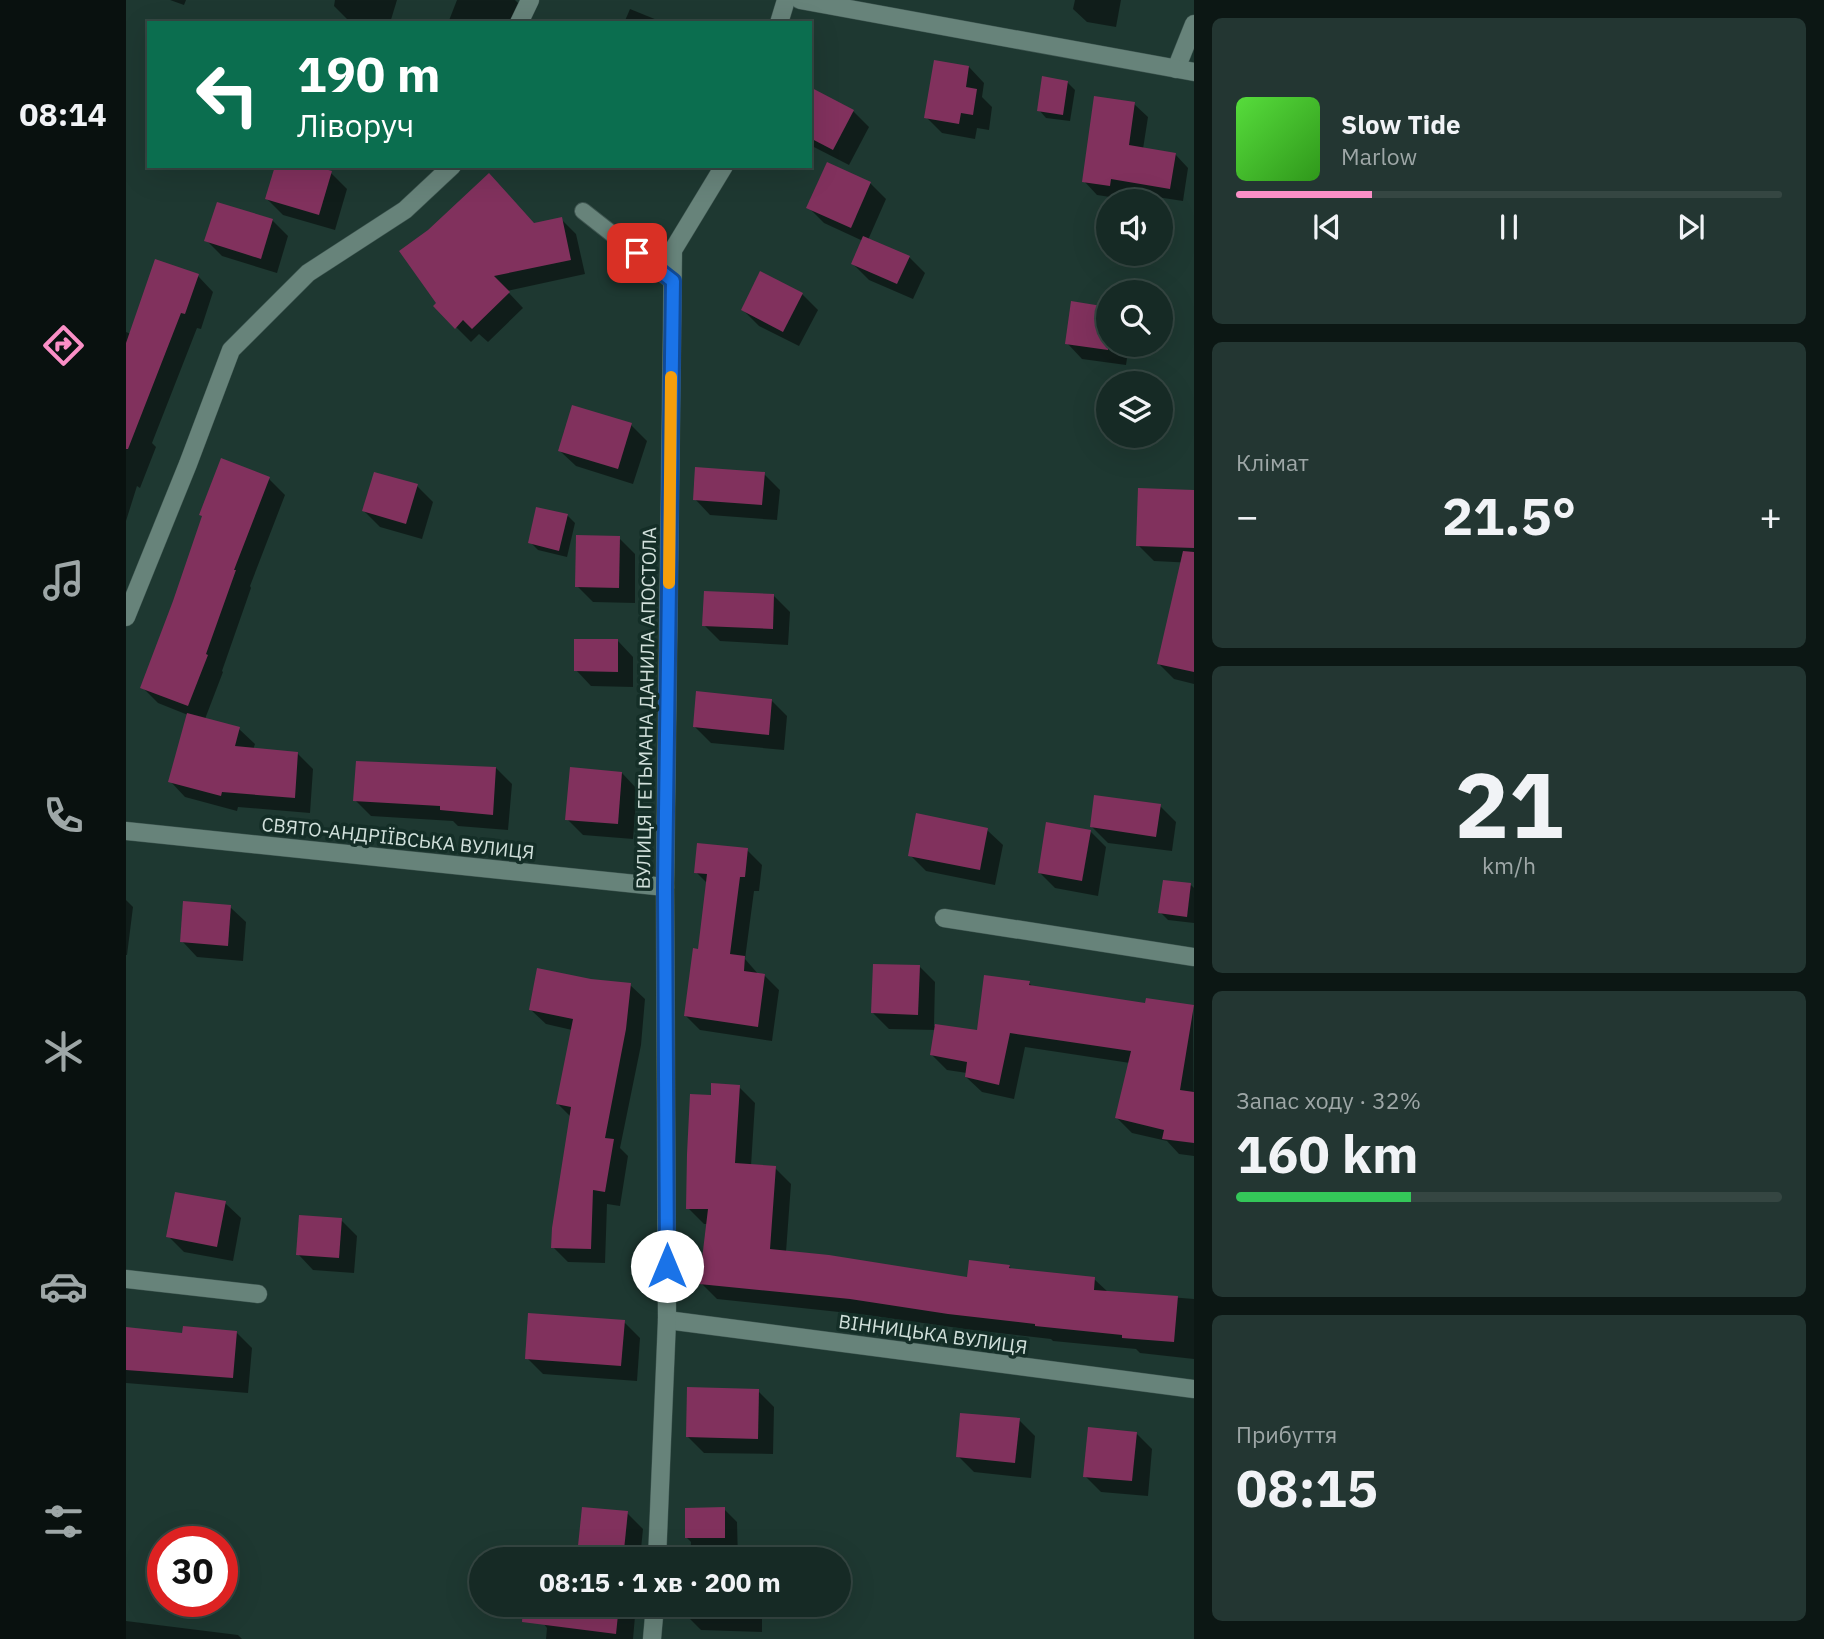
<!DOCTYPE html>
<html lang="uk">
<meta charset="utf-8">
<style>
body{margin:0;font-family:"IBM Plex Sans",sans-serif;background:#233632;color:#f1f3f6;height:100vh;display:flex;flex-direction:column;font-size:26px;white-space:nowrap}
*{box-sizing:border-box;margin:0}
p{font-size:23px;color:#9ea7a7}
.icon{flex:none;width:38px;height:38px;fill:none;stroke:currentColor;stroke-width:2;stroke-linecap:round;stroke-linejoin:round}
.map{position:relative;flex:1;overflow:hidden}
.sheet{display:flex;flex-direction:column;gap:18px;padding:18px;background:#0c1714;width:630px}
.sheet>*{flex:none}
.hud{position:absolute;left:21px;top:21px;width:665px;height:147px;border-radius:0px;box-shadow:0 7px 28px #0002,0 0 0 2px #354642;background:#0b6e4f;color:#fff;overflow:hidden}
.controls{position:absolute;left:970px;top:189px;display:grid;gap:14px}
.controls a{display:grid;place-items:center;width:77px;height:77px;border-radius:50%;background:#162a25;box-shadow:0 7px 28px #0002,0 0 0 2px #354642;font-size:35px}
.speed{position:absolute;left:21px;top:1526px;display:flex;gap:14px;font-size:35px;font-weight:700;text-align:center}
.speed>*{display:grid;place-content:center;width:91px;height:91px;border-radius:50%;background:#162a25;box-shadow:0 7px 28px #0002,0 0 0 2px #354642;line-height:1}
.speed .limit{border:10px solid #d22;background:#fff;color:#111}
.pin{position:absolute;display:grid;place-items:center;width:60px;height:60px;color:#fff;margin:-30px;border-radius:14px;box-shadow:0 4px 10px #0006}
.me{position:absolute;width:77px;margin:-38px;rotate:0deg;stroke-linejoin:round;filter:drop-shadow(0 0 5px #0008)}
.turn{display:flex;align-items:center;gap:24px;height:147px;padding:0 35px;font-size:32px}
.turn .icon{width:91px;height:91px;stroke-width:2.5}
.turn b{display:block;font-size:49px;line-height:60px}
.big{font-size:52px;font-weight:700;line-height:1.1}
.sheet .card{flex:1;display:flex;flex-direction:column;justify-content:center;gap:10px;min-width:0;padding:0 24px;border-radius:10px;background:#233632}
.sheet .dial{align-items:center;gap:0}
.dial b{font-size:91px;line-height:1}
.song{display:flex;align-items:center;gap:21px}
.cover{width:84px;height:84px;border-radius:10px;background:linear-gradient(135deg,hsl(110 70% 55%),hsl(110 70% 35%))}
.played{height:7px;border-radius:4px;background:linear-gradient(90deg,#fa8fc6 25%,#354642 25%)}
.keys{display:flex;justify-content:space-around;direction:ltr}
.heat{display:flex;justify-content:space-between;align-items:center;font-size:38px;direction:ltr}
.charge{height:10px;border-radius:5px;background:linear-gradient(90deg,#34c759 32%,#354642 0)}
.trip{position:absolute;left:343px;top:1547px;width:382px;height:70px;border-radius:35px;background:#162a25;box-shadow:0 7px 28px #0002,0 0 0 2px #354642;font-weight:700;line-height:70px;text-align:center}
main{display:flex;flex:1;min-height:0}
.dock{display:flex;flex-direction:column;width:126px;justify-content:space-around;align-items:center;background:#09110f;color:#9ea7a7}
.dock .icon{width:49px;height:49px}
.dock .selected{color:#fa8fc6}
.dock b{font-size:32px;color:#f1f3f6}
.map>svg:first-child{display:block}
.shadow{fill:#0007}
.building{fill:#81315d}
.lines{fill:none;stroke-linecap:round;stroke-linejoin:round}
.lane-casing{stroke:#3e5550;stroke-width:18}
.street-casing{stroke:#3e5550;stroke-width:19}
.secondary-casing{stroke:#3e5550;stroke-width:19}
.lane{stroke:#67837a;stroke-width:16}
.street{stroke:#67837a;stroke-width:18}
.secondary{stroke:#67837a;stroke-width:18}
.route-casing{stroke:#114b97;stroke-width:18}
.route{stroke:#1a73e8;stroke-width:12}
.slow{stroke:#f59e0b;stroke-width:12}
.labels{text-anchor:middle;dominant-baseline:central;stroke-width:7;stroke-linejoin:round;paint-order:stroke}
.street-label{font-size:19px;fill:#d2e1dc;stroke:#142e27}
</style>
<main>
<nav class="dock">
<b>08:14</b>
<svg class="icon selected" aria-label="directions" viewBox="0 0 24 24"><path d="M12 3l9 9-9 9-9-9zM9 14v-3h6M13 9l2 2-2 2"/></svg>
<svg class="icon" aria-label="music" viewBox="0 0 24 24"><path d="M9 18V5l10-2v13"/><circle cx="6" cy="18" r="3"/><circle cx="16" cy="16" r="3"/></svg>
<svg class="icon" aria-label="phone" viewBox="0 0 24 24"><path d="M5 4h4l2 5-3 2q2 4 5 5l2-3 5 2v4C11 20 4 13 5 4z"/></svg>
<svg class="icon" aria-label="climate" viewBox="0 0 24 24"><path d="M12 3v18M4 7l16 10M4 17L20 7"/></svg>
<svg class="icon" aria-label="car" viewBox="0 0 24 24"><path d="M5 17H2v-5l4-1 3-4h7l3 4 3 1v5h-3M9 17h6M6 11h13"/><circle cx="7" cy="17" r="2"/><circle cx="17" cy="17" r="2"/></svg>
<svg class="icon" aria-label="filters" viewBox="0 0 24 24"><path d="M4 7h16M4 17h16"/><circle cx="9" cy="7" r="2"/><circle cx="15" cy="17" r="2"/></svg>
</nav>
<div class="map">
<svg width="1068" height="1639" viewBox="0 0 1068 1639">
<rect width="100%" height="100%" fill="#1e3831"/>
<!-- shadow -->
<g class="shadow">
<path d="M44,0H60L58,5Z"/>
<path d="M209,0H271L264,23L223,21L208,6Z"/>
<path d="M331,0H389L394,5L387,23H322Z"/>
<path d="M949,0H995L990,27L961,22L947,9Z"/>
<path d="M504,9L536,22V23H498Z"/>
<path d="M843,67L858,83L856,97L866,107L863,130L851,128L849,139L816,133L800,117Z"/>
<path d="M941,82L949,90L944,121L920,118L913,110Z"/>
<path d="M684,103L727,111L743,127L723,165L684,145Z"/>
<path d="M1008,104L1022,117L1017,149L1049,154L1062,168L1057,201L998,192L997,199L971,195L958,181Z"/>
<path d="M205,173L221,189L209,230L157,215L141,199Z"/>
<path d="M744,183L760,199L742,240L783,257L799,273L787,299L743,280L727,264L737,241L698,223L682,207Z"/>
<path d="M435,219L450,234L459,274L381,291L397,308L362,342L353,334L345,342L309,306L408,224Z"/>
<path d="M146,220L162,236L151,273L96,256L80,240Z"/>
<path d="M72,276L87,292L75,329L71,328L26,443L30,447L14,488L11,486L0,521V332L5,334Z"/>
<path d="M676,294L692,310L673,346L633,326L617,310Z"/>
<path d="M941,343L1003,345L1000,365L956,359Z"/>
<path d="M505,425L521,441L507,484L450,466L434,451Z"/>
<path d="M638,474L654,490L651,520L584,515L569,499Z"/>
<path d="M143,479L159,495L124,586L125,588L96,671L97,672L79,719L113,729L129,744L127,750L172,754L187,769L184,813L112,807L111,811L59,797L44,781L62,715L32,703L16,687Z"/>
<path d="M291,486L307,502L296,539L254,527L238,511Z"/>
<path d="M1068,492V563L1028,561L1012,545Z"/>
<path d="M441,515L449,523L441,557L412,550L404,542Z"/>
<path d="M493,538L509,554V603L467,602L451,586Z"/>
<path d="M1068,578V684L1048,679L1032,663Z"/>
<path d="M648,596L664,612L662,645L594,641L578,625Z"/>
<path d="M492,641L507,657V687L465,686L450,670Z"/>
<path d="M645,700L661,716L658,750L585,743L569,727Z"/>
<path d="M370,768L386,784L382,830L332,826L327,821L245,816L229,800Z"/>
<path d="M496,773L511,789L507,839L457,835L441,819Z"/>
<path d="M1034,806L1050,822L1046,851L982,843L966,827Z"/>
<path d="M861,830L877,845L869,885L800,871L784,855Z"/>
<path d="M964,831L980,847L972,896L929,888L914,873Z"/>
<path d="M621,850L636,865L633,891H628L619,959L633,975H638L653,990L646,1041L574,1030L559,1015L573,951L582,884L570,872Z"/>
<path d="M1065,885L1068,888V923L1042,920L1034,912Z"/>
<path d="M0,900L7,907L1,955H0Z"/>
<path d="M104,907L120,922L117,961L71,957L56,941Z"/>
<path d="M793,966L809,982L808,1026L852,1032L903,983L908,988L1021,1005L1067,1007L1068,1156L1053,1154L1041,1141L1006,1133L991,1118L1004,1063L899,1047L888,1099L856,1092L840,1077L841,1073L821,1070L806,1055L810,1030L763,1029L747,1013Z"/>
<path d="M464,981L504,985L519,999L515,1045L494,1148L502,1156L494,1206L481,1204L479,1263L442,1262L427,1247L445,1117L432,1104L446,1030L420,1024L405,1010Z"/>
<path d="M613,1087L629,1103L625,1166L649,1168L665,1184L660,1252L842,1279L883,1266L887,1271L968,1279L982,1292L1068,1299V1359L1014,1353L1010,1349L927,1341L925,1339L839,1329L741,1315L591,1299L575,1283L582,1224H578L562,1208L586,1097Z"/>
<path d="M99,1203L115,1218L107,1261L58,1252L42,1236Z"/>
<path d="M215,1220L231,1236L228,1273L187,1270L172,1254Z"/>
<path d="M498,1322L514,1338L511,1381L417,1374L401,1358Z"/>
<path d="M0,1329L58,1335L110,1332L126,1348L122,1393L0,1383Z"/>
<path d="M632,1391L648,1407L647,1454L578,1453L562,1437Z"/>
<path d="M893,1420L909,1436L905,1478L848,1472L832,1456Z"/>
<path d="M1010,1433L1026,1449L1022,1496L975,1492L959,1476Z"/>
<path d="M458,1509L501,1513L517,1529L514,1559H453Z"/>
<path d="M598,1509L611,1522L612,1559H564L565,1542L561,1538Z"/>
<path d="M420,1605H510L507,1639H420L421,1628L418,1624Z"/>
<path d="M563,1605H636V1632L575,1630L562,1617Z"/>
<path d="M0,1621L112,1635L116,1639H0Z"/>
</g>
<!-- building -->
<g class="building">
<path d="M808,60L843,66L840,87L851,89L847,115L835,113L833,124L798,118Z"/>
<path d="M916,76L942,81L937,115L911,111Z"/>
<path d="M684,87L728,110L707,150L684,138Z"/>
<path d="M968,96L1009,102L1003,145L1050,153L1044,189L985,179L984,186L956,182Z"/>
<path d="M701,162L745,182L725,228L680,208Z"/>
<path d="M149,166H188L206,171L193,215L139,199Z"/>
<path d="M363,173L408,223L436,217L445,260L368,276L384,292L346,329L337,320L329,329L307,306L310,303L273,251L302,230Z"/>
<path d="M91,202L147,219L135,259L78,241Z"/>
<path d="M737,236L784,256L771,284L725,264Z"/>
<path d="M29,259L73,274L59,314L55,313L2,449H0V343Z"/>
<path d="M634,271L677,293L657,332L615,310Z"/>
<path d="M945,301L982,307V350L939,344Z"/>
<path d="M446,405L506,423L492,469L432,451Z"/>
<path d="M95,458L144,477L108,570H110L80,654L82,655L62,706L14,688L47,601L76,516L73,515Z"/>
<path d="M569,467L639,472L636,505L567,500Z"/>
<path d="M248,472L292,484L280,524L236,511Z"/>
<path d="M1012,488L1068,490V548L1010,546Z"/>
<path d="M410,507L442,514L433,551L402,543Z"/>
<path d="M450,535L494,536L493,588L449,587Z"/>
<path d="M1057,551L1068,552V672L1031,664Z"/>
<path d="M578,591L648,594L647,629L576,626Z"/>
<path d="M448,639H492V672L448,671Z"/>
<path d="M570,691L646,699L643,735L567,727Z"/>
<path d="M61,713L114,727L109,746L172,752L169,798L96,792L95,796L42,782Z"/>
<path d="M230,761L370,767L367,815L314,810V806L227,801Z"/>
<path d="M444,767L496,772L492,824L439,820Z"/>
<path d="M968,795L1035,804L1030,837L964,827Z"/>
<path d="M790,813L862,828L854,870L782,856Z"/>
<path d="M920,822L965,830L956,881L912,873Z"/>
<path d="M571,843L622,848L619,877H614L604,954L619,956L618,971L639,974L632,1027L558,1016L567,948L572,949L581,874L568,873Z"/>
<path d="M1037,880L1065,883L1061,917L1032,913Z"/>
<path d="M57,901L105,905L102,946L54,942Z"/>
<path d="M747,964L794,965L792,1015L745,1013Z"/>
<path d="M411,968L465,979L505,983L500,1029L479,1138L488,1139L479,1192L467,1190L465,1249L425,1248L426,1228L445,1107L430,1104L447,1019L403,1010Z"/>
<path d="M858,975L904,981L903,985L1019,1003L1020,998L1068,1005L1054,1090L1068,1092V1143L1036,1139L1038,1130L989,1118L1005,1051L884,1033L873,1085L839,1077L841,1062L804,1055L809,1024L851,1030Z"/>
<path d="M585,1083L614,1085L609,1163L650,1166L644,1249L703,1255L841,1277L843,1260L884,1265L883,1268L969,1277L968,1290L1052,1296L1048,1342L996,1338V1335L909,1326V1324L822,1314L724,1299L573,1284L582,1209H560L561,1154L564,1094L585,1095Z"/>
<path d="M49,1192L100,1201L91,1247L40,1237Z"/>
<path d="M173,1215L216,1218L213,1258L170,1255Z"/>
<path d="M402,1313L499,1320L495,1366L399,1359Z"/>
<path d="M57,1326L111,1331L107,1378L0,1370V1327L56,1333Z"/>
<path d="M561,1387L633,1389L632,1439L560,1437Z"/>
<path d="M834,1413L894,1418L889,1463L830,1457Z"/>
<path d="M962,1427L1011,1432L1006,1481L957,1477Z"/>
<path d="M456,1507L502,1511L498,1550L452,1546Z"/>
<path d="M599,1507V1538H559V1508Z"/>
<path d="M397,1605H493L490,1634L396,1622Z"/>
</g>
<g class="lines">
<!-- lane casing -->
<g class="lane-casing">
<path id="lane" d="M457,211L546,281"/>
</g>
<!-- street casing -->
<g class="street-casing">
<g id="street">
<path d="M393,23L404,0"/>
<path d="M653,23L660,0"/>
<path d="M1050,69L1068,24"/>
<path d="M0,617L62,464L105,350L182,273L279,210L326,166"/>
<path d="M0,831L539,887"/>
<path d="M818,918L1068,957"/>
<path d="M0,1279L132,1294"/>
<path d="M541,1320L1068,1389"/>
<path d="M531,1559L541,1320L539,887L547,250L598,166"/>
<path d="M526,1639L529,1605"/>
</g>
</g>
<!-- secondary casing -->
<g class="secondary-casing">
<path id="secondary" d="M674,0L1068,72"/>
</g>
<!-- lane -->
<use href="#lane" class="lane"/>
<!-- street -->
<use href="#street" class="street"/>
<!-- secondary -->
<use href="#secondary" class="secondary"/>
</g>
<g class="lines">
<!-- route casing -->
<g class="route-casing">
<path id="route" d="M511,253L547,281L539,887L541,1266"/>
</g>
<!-- route -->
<use href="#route" class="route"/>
<!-- slow -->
<path class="slow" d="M543,583L545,377"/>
</g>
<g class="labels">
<!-- street labels -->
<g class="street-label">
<text transform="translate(520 708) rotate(-89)">ВУЛИЦЯ ГЕТЬМАНА ДАНИЛА АПОСТОЛА</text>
<text transform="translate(272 838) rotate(6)">СВЯТО-АНДРІЇВСЬКА ВУЛИЦЯ</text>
<text transform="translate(807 1334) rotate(8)">ВІННИЦЬКА ВУЛИЦЯ</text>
</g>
</g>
</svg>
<div class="controls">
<a><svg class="icon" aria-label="sound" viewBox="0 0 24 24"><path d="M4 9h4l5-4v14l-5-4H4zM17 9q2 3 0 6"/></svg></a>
<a><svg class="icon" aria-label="search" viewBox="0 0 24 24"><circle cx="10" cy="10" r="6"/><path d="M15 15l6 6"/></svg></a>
<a><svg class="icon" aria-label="layers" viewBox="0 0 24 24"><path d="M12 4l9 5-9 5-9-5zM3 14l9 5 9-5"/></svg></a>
</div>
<div class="speed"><div class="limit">30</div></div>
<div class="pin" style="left:511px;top:253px;background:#d93025"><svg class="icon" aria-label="arrive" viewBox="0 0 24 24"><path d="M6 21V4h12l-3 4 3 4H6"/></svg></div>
<svg class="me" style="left:541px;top:1266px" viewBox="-20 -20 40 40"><circle r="19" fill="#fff"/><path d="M0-13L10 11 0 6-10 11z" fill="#1a73e8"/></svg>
<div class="trip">08:15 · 1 хв · 200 m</div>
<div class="hud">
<div class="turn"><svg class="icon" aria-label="left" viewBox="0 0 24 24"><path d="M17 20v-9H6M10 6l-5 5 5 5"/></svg><div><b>190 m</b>Ліворуч</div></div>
</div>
</div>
<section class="sheet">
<div class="card">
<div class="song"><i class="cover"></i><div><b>Slow Tide</b><p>Marlow</p></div></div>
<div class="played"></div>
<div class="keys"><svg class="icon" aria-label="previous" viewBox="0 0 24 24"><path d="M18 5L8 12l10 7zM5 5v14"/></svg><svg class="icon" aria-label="pause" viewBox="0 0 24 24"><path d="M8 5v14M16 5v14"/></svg><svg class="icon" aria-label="next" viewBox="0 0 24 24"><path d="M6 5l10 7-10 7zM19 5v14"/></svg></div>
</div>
<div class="card"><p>Клімат</p>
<div class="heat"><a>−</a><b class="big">21.5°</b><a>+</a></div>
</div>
<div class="card dial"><b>21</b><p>km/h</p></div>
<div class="card"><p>Запас ходу · 32%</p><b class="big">160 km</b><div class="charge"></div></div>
<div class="card"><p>Прибуття</p><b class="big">08:15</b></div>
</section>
</main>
